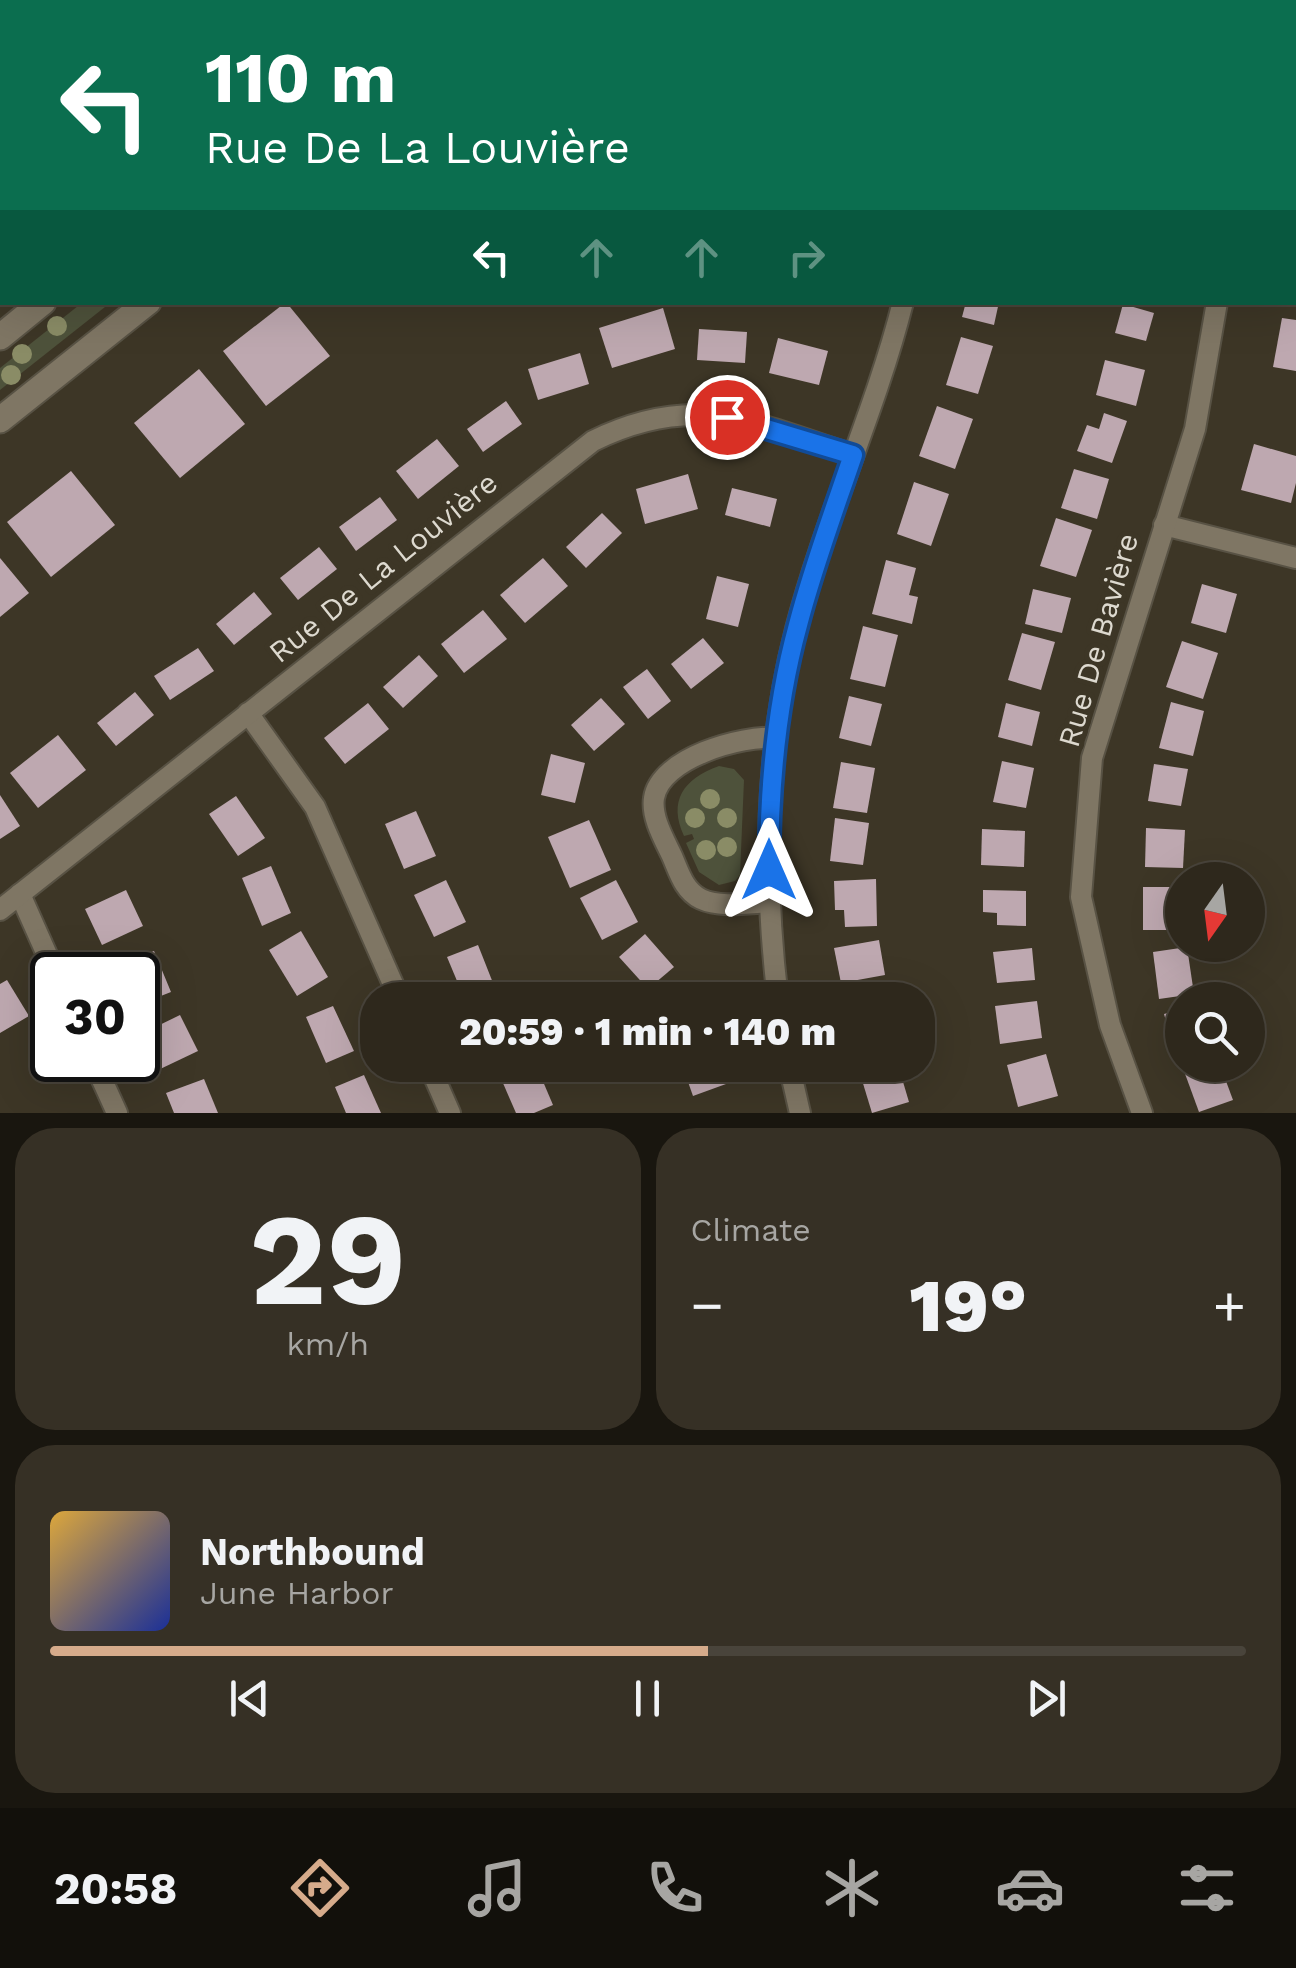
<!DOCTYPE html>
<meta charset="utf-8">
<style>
body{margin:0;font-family:"Work Sans",sans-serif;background:#363025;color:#f1f3f6;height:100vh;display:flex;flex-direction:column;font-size:38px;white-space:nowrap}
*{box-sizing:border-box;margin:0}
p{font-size:32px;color:#a7a6a3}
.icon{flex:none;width:55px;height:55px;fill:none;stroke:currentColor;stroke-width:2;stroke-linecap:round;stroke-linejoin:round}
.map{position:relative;height:1113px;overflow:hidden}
.sheet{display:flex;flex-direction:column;gap:15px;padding:15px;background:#19160f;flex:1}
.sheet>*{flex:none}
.top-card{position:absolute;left:0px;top:0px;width:1298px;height:305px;box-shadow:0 10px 40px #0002,0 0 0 2px #49443b;background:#0b6e4f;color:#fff;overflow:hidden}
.needle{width:65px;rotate:194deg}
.fabs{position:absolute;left:1165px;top:862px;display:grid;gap:20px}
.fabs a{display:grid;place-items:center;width:100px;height:100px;border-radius:50%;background:#2e281c;box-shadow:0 10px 40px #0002,0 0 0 2px #49443b;font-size:50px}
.speed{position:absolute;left:30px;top:952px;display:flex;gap:20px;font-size:50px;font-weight:700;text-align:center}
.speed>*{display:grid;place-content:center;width:130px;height:130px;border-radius:50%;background:#2e281c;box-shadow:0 10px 40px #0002,0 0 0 2px #49443b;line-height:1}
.speed .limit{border:5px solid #111;border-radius:15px;background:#fff;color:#111}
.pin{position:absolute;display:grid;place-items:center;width:85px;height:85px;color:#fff;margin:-42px;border:5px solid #fff;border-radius:50%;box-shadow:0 2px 10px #0007}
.me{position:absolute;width:110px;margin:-55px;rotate:0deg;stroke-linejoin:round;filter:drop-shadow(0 0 8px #0008)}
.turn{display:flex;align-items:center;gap:35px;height:210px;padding:0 40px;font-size:45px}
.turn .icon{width:130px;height:130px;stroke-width:2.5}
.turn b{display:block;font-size:70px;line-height:85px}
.lanes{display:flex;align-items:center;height:95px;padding:0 40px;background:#0003;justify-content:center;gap:50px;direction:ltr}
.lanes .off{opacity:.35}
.big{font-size:75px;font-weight:800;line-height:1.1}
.sheet .widget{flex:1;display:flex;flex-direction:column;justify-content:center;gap:15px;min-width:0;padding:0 35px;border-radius:40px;background:#363025}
.sheet .dial{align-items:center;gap:0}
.dial b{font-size:130px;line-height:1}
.song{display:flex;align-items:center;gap:30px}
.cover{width:120px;height:120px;border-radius:15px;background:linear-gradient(135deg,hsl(40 70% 55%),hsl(230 70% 35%))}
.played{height:10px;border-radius:5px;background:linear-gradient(90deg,#d6ab8b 55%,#49443b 55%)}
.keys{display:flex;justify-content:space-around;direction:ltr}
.heat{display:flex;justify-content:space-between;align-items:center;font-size:55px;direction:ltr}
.sheet .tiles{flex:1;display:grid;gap:15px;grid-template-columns:1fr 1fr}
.widget:last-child{grid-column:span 2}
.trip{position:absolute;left:360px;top:982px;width:575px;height:100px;border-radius:40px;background:#2e281c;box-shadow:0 10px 40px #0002,0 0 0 2px #49443b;font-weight:800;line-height:100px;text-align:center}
.dock{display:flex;height:160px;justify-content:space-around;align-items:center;background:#12100b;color:#a7a6a3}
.dock .icon{width:70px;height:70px}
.dock .active{color:#d6ab8b}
.dock b{font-size:45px;color:#f1f3f6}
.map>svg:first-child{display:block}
.green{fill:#4e523b}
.building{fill:#bea8b0}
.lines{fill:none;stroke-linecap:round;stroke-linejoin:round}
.street-casing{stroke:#585244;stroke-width:24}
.secondary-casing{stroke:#585244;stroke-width:29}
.street{stroke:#7f7664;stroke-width:20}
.secondary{stroke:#7f7664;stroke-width:25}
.tree{fill:#8a8c66}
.route-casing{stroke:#114b97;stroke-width:25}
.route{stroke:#1a73e8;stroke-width:18}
.labels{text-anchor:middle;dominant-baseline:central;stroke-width:10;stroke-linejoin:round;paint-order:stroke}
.street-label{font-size:30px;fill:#ddd9cf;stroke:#3d3626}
</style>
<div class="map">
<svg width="1296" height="1113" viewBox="0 0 1296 1113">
<rect width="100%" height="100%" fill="#3d3626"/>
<!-- green -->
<g class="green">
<path d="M83,302L110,303L0,390V368Z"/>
<path d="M719,766L734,769L744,780L740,875L735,881L719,885L699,872L686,843L694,839L692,834L684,836C668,801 683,779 719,766Z"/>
</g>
<!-- building -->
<g class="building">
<path d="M286,302L330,356L266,406L223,351Z"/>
<path d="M966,302H999L994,325L962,317Z"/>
<path d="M1123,304L1154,313L1146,341L1115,333Z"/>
<path d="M663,308L675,349L612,368L599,328Z"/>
<path d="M1282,318L1296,320V371L1273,367Z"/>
<path d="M699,329L747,332L745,363L697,360Z"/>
<path d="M961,337L993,346L978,394L946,385Z"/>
<path d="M778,338L828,351L819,385L769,373Z"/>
<path d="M580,353L589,384L538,400L528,369Z"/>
<path d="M1105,360L1145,370L1136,406L1096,395Z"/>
<path d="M199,369L245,424L180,478L134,423Z"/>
<path d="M506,401L522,424L483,452L467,429Z"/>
<path d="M937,406L973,419L955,469L919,456Z"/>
<path d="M1104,413L1127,421L1112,463L1077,451L1087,425L1099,429Z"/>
<path d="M437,439L459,466L418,499L396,471Z"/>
<path d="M1254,444L1296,456V483L1291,503L1241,490Z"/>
<path d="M1074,469L1109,479L1097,519L1061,508Z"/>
<path d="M71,471L115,525L51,577L7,522Z"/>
<path d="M688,474L698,509L645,524L636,489Z"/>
<path d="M914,482L949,494L931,546L897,534Z"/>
<path d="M732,488L777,499L770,527L725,515Z"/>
<path d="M380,497L397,520L356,551L339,527Z"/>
<path d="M602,513L622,533L586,568L566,547Z"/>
<path d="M1056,518L1092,530L1076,577L1040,566Z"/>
<path d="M319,547L337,569L298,600L280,578Z"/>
<path d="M0,558L29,593L0,617Z"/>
<path d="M543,558L568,586L525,623L500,595Z"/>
<path d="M886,560L916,568L909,595L918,597L912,624L872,614Z"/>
<path d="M717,576L749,584L738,627L706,619Z"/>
<path d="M1202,584L1237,594L1226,633L1191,623Z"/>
<path d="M1033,589L1071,598L1062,633L1025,624Z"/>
<path d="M254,592L272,614L234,645L216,624Z"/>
<path d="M483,610L507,639L464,673L441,644Z"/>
<path d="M863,626L898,635L885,687L850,679Z"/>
<path d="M1022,633L1055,642L1041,690L1008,680Z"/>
<path d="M703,638L724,663L691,689L671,664Z"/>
<path d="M1182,641L1218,653L1203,699L1166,687Z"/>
<path d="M198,648L214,671L170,700L154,676Z"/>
<path d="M419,655L438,676L403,708L383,687Z"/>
<path d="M647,669L671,701L648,719L623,687Z"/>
<path d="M135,692L154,715L116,746L97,723Z"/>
<path d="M849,696L882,704L871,746L839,738Z"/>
<path d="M601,698L625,724L594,751L571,725Z"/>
<path d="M1171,702L1204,711L1193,756L1159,748Z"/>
<path d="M368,703L389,729L345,764L324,738Z"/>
<path d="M1006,703L1040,712L1032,746L998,737Z"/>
<path d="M58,735L86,770L38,808L10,773Z"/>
<path d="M551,754L585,763L575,803L541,795Z"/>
<path d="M1002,761L1034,768L1026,808L993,802Z"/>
<path d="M841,762L875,768L867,813L833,808Z"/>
<path d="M1154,764L1188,769L1181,806L1148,801Z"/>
<path d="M0,795L20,826L0,839Z"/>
<path d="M236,796L265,838L238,856L209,814Z"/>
<path d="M416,811L436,856L404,869L385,824Z"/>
<path d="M835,818L869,823L863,865L830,861Z"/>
<path d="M589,820L611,870L570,888L548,837Z"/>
<path d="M1146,828L1185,830L1183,868L1145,867Z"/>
<path d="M982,829L1025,831L1024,867L981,865Z"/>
<path d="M271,866L291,913L262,926L242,878Z"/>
<path d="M876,879L877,926L845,927L844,910H835L834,881Z"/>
<path d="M446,880L466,922L434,937L414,895Z"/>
<path d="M616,880L638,922L602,940L580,898Z"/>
<path d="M1143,887H1178L1179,930H1143Z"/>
<path d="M126,890L143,926L102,945L85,909Z"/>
<path d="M983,890L1026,891V926L997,925V913L983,912Z"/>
<path d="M301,931L328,977L297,996L269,950Z"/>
<path d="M645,934L674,967L648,989L619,957Z"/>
<path d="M879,940L885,975L841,983L834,948Z"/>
<path d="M478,945L495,988L465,1000L447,957Z"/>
<path d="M1187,947L1194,994L1159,999L1153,952Z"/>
<path d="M1032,948L1035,980L997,983L993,952Z"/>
<path d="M154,951L171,992L138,1005V975H112L110,969Z"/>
<path d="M7,980L29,1016L0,1033V984Z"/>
<path d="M686,988L691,1000H654V999Z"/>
<path d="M1037,1001L1042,1038L1000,1044L995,1006Z"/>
<path d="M333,1006L354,1051L326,1063L306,1017Z"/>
<path d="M1182,1009V1058L1177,1059L1164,1014Z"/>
<path d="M180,1015L198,1051L156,1071L139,1035Z"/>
<path d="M1046,1054L1058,1096L1018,1107L1007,1065Z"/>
<path d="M521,1065H536L553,1105L534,1113H516L499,1074Z"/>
<path d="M682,1065H719L726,1084L693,1096Z"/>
<path d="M864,1065H898L909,1102L872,1113L858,1067Z"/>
<path d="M1200,1065H1220L1233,1100L1199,1112L1184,1071Z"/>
<path d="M364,1075L381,1113H346L335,1087Z"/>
<path d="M204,1079L218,1113H174L166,1093Z"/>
</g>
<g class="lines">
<!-- street casing -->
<g class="street-casing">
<g id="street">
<path d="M850,0L852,2"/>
<path d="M1295,80H1296"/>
<path d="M1164,525L1296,558"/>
<path d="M248,713L315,807L400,1000"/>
<path d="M20,894L56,975"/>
<path d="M770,902C749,903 720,908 701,899C684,891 679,872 672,856C664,839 651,817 654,798C660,758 742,735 776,738"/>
<path d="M0,910L593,441C695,391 753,423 853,455"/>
<path d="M778,1000C763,876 765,750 796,629C825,518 875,413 903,302"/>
<path d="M93,1060L117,1113"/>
<path d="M429,1065L450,1113"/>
<path d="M789,1065L800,1113"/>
<path d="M1142,1113L1110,1025L1081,897L1092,758L1195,429L1217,302"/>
</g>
</g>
<!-- secondary casing -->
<g class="secondary-casing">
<g id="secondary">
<path d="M419,2L423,0"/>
<path d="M525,2L528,0"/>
<path d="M0,337L43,302"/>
<path d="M0,420L148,302"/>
</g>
</g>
<!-- street -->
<use href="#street" class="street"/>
<!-- secondary -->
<use href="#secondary" class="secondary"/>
</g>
<!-- trees -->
<g class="tree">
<circle cx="57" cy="326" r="10"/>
<circle cx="22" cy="354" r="10"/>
<circle cx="11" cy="375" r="10"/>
<circle cx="710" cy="799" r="10"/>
<circle cx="695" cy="818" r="10"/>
<circle cx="727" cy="818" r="10"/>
<circle cx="727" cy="847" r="10"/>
<circle cx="706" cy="850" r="10"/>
</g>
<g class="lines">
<!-- route casing -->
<g class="route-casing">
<path id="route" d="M727,417L853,455C834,511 813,567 798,625C776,705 769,788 769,870"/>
</g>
<!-- route -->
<use href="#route" class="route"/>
</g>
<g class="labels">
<!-- street labels -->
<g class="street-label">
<text transform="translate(383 567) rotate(-39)">Rue De La Louvière</text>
<text transform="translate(1098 640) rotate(-74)">Rue De Bavière</text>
</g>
</g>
</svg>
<div class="fabs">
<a><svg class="needle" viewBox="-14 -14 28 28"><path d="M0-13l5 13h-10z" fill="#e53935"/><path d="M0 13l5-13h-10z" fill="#a7a6a3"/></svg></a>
<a><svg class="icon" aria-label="search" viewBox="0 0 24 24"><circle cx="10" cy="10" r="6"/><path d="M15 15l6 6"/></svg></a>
</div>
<div class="speed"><div class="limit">30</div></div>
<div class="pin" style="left:727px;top:417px;background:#d93025"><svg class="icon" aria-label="arrive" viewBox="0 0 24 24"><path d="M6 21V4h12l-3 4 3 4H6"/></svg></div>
<svg class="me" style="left:769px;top:870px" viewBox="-20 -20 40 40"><path d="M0-17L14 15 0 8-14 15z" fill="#1a73e8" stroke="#fff" stroke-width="4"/></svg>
<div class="trip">20:59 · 1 min · 140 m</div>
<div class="top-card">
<div class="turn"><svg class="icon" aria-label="left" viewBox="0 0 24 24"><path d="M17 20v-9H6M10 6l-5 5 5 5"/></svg><div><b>110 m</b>Rue De La Louvière</div></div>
<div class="lanes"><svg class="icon" aria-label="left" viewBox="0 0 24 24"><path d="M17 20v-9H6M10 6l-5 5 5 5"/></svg><svg class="icon off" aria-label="ahead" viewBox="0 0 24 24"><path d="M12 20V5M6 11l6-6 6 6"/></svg><svg class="icon off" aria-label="ahead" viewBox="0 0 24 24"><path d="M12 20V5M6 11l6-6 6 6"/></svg><svg class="icon off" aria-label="right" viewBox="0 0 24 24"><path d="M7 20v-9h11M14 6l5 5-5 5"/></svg></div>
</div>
</div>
<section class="sheet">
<div class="tiles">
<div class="widget dial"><b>29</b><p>km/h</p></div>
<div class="widget"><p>Climate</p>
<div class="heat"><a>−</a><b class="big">19°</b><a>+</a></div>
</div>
<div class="widget">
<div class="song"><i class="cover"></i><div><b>Northbound</b><p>June Harbor</p></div></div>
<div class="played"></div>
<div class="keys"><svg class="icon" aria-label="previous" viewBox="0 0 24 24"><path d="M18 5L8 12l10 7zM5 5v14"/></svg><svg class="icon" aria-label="pause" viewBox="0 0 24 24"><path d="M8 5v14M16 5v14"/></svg><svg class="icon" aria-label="next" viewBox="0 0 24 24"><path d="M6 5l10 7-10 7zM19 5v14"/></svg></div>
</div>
</div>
</section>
<nav class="dock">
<b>20:58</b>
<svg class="icon active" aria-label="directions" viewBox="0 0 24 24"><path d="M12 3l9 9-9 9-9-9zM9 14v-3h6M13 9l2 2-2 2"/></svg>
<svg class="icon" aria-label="music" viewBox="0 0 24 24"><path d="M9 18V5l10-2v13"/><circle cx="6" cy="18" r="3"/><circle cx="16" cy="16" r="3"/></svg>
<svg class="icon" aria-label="phone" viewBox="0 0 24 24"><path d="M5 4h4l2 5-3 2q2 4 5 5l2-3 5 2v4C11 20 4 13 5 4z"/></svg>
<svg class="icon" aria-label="climate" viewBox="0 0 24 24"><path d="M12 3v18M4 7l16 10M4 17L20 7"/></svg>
<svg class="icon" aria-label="car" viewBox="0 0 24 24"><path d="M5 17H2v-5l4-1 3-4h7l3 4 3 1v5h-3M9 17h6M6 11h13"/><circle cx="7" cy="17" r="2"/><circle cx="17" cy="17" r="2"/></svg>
<svg class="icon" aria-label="filters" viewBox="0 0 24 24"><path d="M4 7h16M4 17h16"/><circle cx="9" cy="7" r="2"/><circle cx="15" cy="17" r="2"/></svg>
</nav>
